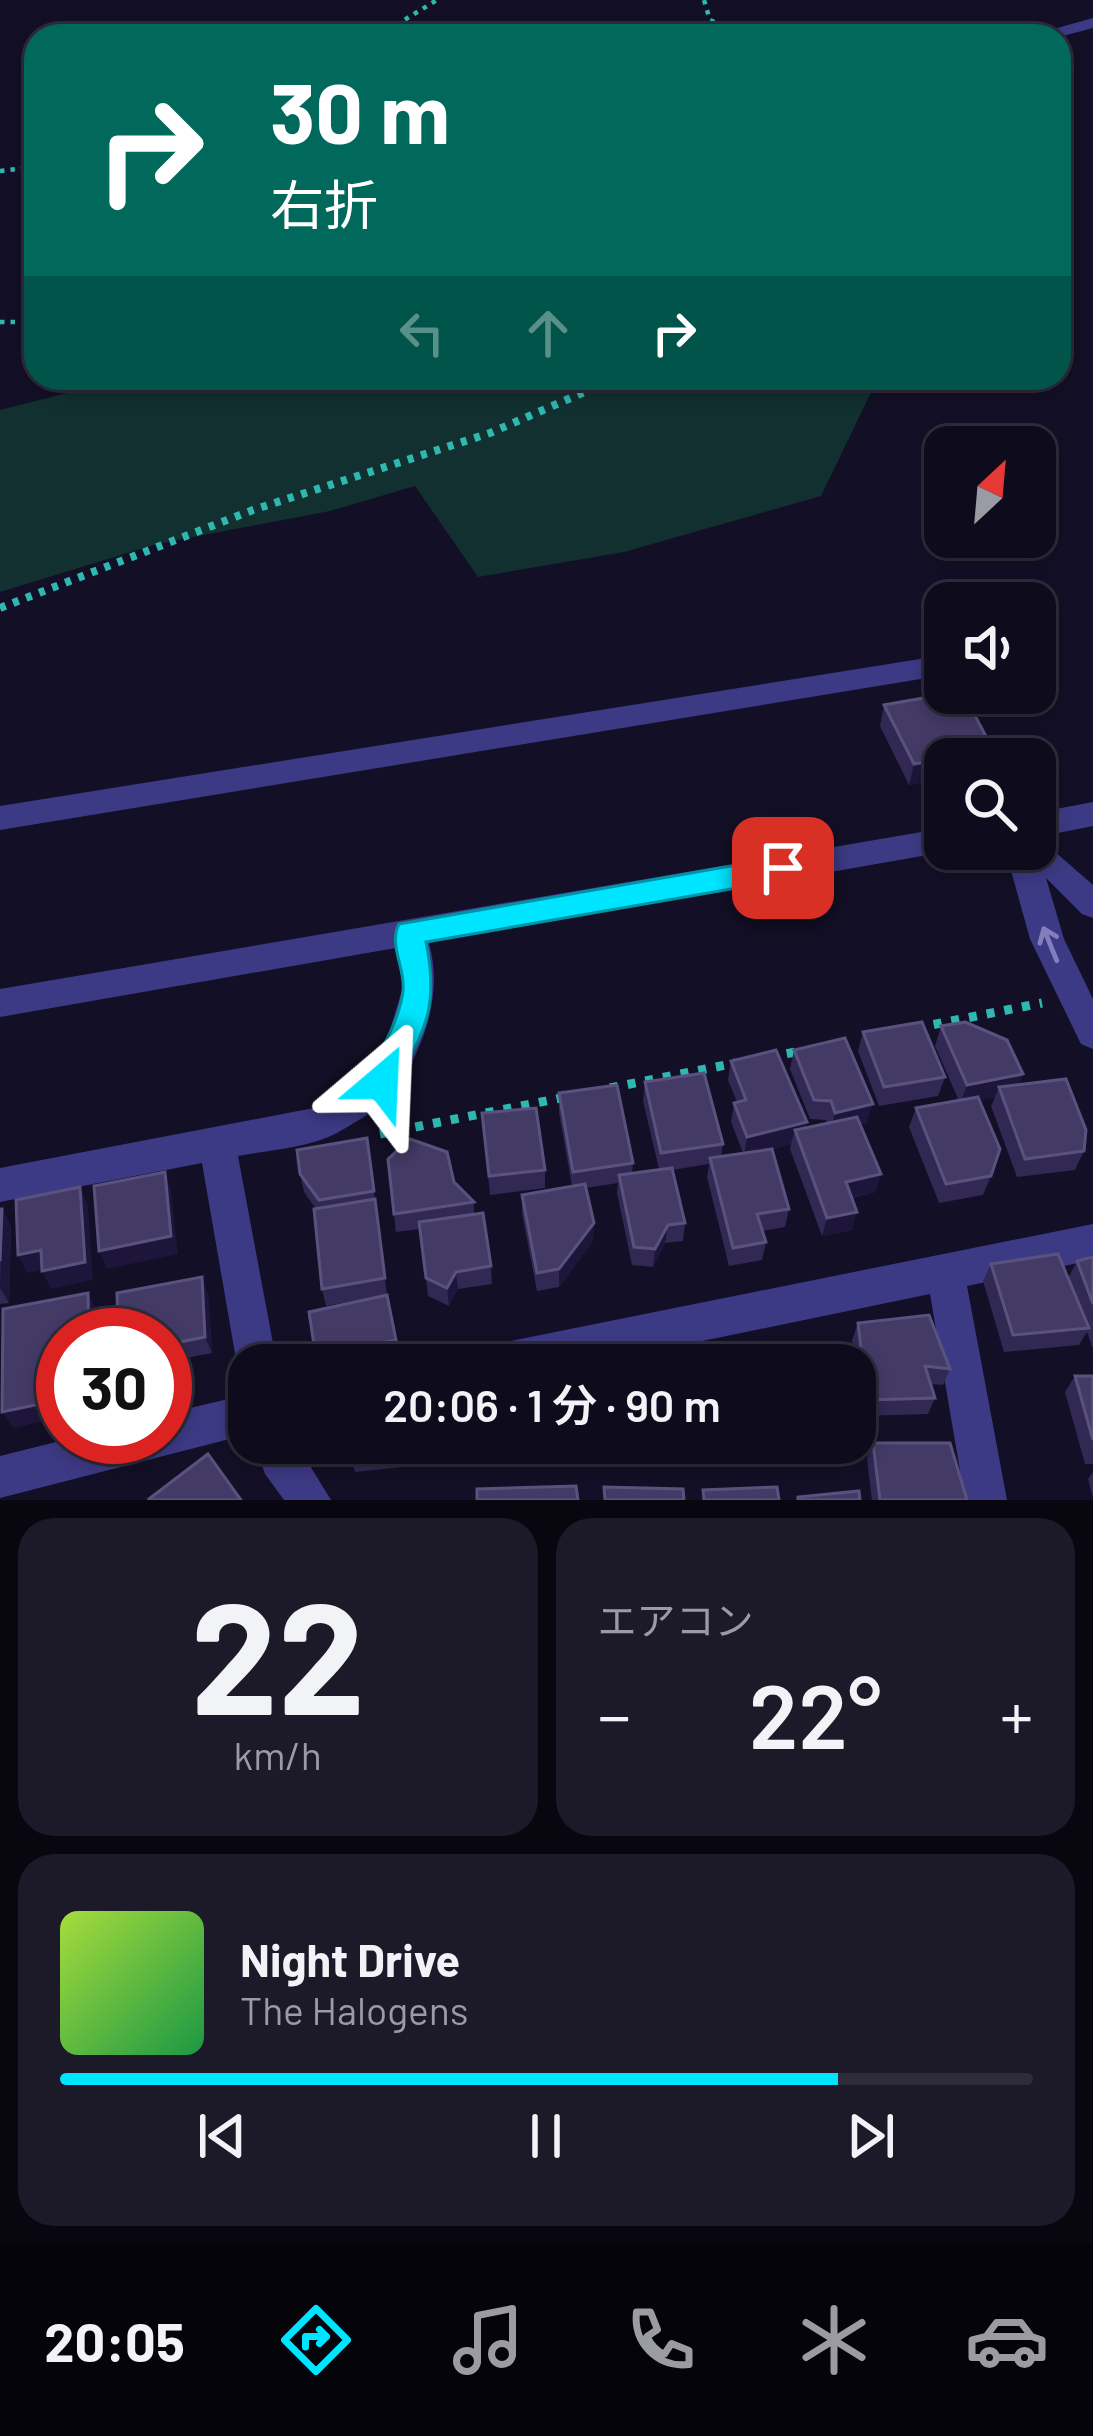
<!DOCTYPE html>
<html lang="ja">
<meta charset="utf-8">
<style>
body{margin:0;font-family:Barlow,"Noto Sans JP",sans-serif;background:#1c1929;color:#f1f3f6;height:100vh;display:flex;flex-direction:column;font-size:45px;white-space:nowrap}
*{box-sizing:border-box;margin:0}
p{font-size:39px;color:#9b9ba3}
.icon{flex:none;width:66px;height:66px;fill:none;stroke:currentColor;stroke-width:2;stroke-linecap:round;stroke-linejoin:round}
.map{position:relative;height:1500px;overflow:hidden}
.sheet{display:flex;flex-direction:column;gap:18px;padding:18px;background:#08060f;flex:1}
.sheet>*{flex:none}
.top-card{position:absolute;left:24px;top:24px;width:1047px;height:366px;border-radius:36px;box-shadow:0 6px 18px #0003,0 0 0 3px #2e2b3b;background:#00695c;color:#fff;overflow:hidden}
.needle{width:78px;rotate:26deg}
.tools{position:absolute;left:924px;top:426px;display:grid;gap:24px}
.tools a{display:grid;place-items:center;width:132px;height:132px;border-radius:24px;background:#0e0b1c;box-shadow:0 6px 18px #0003,0 0 0 3px #2e2b3b;font-size:60px}
.speed{position:absolute;left:36px;top:1308px;display:flex;gap:24px;font-size:60px;font-weight:700;text-align:center}
.speed>*{display:grid;place-content:center;width:156px;height:156px;border-radius:50%;background:#0e0b1c;box-shadow:0 6px 18px #0003,0 0 0 3px #2e2b3b;line-height:1}
.speed .limit{border:18px solid #d22;background:#fff;color:#111}
.pin{position:absolute;display:grid;place-items:center;width:102px;height:102px;color:#fff;margin:-51px;border-radius:24px;box-shadow:0 6px 18px #0006}
.me{position:absolute;width:132px;margin:-66px;rotate:26deg;stroke-linejoin:round;filter:drop-shadow(0 0 9px #0008)}
.turn{display:flex;align-items:center;gap:42px;height:252px;padding:0 48px;font-size:54px}
.turn .icon{width:156px;height:156px;stroke-width:2.5}
.turn b{display:block;font-size:84px;line-height:102px}
.lanes{display:flex;align-items:center;height:114px;padding:0 48px;background:#0003;justify-content:center;gap:60px;direction:ltr}
.lanes .off{opacity:.35}
.big{font-size:90px;font-weight:600;line-height:1.1}
.sheet .card{flex:1;display:flex;flex-direction:column;justify-content:center;gap:18px;min-width:0;padding:0 42px;border-radius:36px;background:#1c1929}
.sheet .dial{align-items:center;gap:0}
.dial b{font-size:156px;line-height:1}
.song{display:flex;align-items:center;gap:36px}
.cover{width:144px;height:144px;border-radius:18px;background:linear-gradient(135deg,hsl(80 70% 55%),hsl(140 70% 35%))}
.played{height:12px;border-radius:6px;background:linear-gradient(90deg,#00e5ff 80%,#2e2b3b 80%)}
.keys{display:flex;justify-content:space-around;direction:ltr}
.heat{display:flex;justify-content:space-between;align-items:center;font-size:66px;direction:ltr}
.sheet .tiles{flex:1;display:grid;gap:18px;grid-template-columns:1fr 1fr}
.card:last-child{grid-column:span 2}
.trip{position:absolute;left:228px;top:1344px;width:648px;height:120px;border-radius:36px;background:#0e0b1c;box-shadow:0 6px 18px #0003,0 0 0 3px #2e2b3b;font-weight:600;line-height:120px;text-align:center}
.menu{display:flex;height:192px;justify-content:space-around;align-items:center;background:#06040b;color:#9b9ba3}
.menu .icon{width:84px;height:84px}
.menu .active{color:#00e5ff}
.menu b{font-size:54px;color:#f1f3f6}
.map>svg:first-child{display:block}
.green{fill:#12302f}
.lines{fill:none;stroke-linecap:round;stroke-linejoin:round}
.path-far2{stroke:#2fb8b0;stroke-width:4.5;stroke-dasharray:4.5 6;stroke-linecap:butt}
.path-far1{stroke:#2fb8b0;stroke-width:8;stroke-dasharray:6 8;stroke-linecap:butt}
.path{stroke:#2fb8b0;stroke-width:9;stroke-dasharray:8 10;stroke-linecap:butt}
.minor{fill:#3d3a85;fill-rule:evenodd}
.tertiary{fill:#3d3a85;fill-rule:evenodd}
.wall{fill:#312854}
.shaded-wall{fill:#1d163a}
.building{fill:#433a66;stroke:#5a527e;stroke-width:3}
.oneway{stroke:#837fbc}
.route{fill:#00e5ff;stroke:#0095a6;stroke-width:3}
</style>
<div class="map">
<svg width="1093" height="1500" viewBox="0 0 1093 1500">
<rect width="100%" height="100%" fill="#130f26"/>
<!-- green -->
<path class="green" d="M126,378H878L821,496L624,552L478,577L415,486L330,511L157,544L0,592V410Z"/>
<g class="lines">
<!-- path-far2 -->
<g class="path-far2">
<path d="M704,0L710,20L744,36"/>
<path d="M378,36L437,0"/>
<path d="M0,171L36,167"/>
<path d="M0,322H36"/>
</g>
<!-- path-far1 -->
<path class="path-far1" d="M0,608L253,510L490,433L617,378"/>
<!-- path -->
<g class="path">
<path d="M916,1028L1042,1003"/>
<path d="M769,1057L801,1051"/>
<path d="M610,1088L736,1063"/>
<path d="M380,1134L566,1097"/>
</g>
<!-- minor -->
<g class="minor">
<path d="M1093,18V28L1059,37L1029,36Z"/>
<path d="M945,655V675L0,830V806Z"/>
<path d="M409,920L421,923C448,977 429,1041 396,1089C385,1106 354,1123 337,1133C309,1148 268,1150 238,1156L277,1365H249V1382L237,1365L202,1163L0,1202V1168L314,1108L369,1071L389,1033L403,987L393,933L397,923Z"/>
<path d="M1093,1224V1260L967,1286L1007,1500H965L930,1294L586,1365H470L476,1351L490,1345Z"/>
<path d="M249,1394V1434L0,1498V1456L76,1437H165V1414Z"/>
<path d="M254,1443H296L331,1500H284L265,1474Z"/>
</g>
<!-- tertiary -->
<g class="tertiary">
<path d="M1093,802V826L1038,837L1093,885V918L1082,914L1046,878L1064,939L1093,999V1049L1081,1044L1030,939L1005,849H1035V813Z"/>
<path d="M945,828V849H955L945,852L0,1017V989Z"/>
</g>
</g>
<!-- wall -->
<g class="wall">
<path d="M884,705L961,710L931,792L925,782L909,785L880,726Z"/>
<path d="M941,1026L1023,1074L1019,1084L1084,1151L1075,1170L1017,1177L991,1106L995,1097L979,1100L991,1176L983,1195L939,1203L909,1127L916,1108L959,1101L935,1046Z"/>
<path d="M863,1032L945,1077L938,1096L879,1106L858,1051Z"/>
<path d="M794,1050L867,1123L860,1125L881,1174L875,1192L852,1198V1230L822,1236L790,1149L791,1144L772,1149L789,1209L785,1227L762,1231L766,1242L762,1260L729,1266L707,1177L709,1164L672,1170L685,1223L683,1241L665,1243L653,1267L632,1265L617,1193L618,1183L586,1188L593,1241L559,1287L537,1291L522,1214V1195L572,1186L559,1113V1093L633,1163L632,1173L659,1169L643,1101L645,1082L723,1144L721,1156L743,1153L731,1122L734,1103L737,1102L728,1080L731,1061L807,1122L806,1127L827,1123L826,1120L810,1119L790,1069Z"/>
<path d="M482,1113L545,1170V1188L490,1195Z"/>
<path d="M367,1138L387,1295L399,1356L377,1297L326,1306L322,1289L316,1209L304,1192L300,1174Z"/>
<path d="M454,1182L474,1202V1214L491,1266L492,1284L458,1289L449,1306L428,1296L420,1229L396,1232L394,1214Z"/>
<path d="M0,1209H2L11,1227L9,1303L0,1304Z"/>
<path d="M1093,1257V1349L1087,1332L1079,1345L1004,1352L983,1281L991,1264L1068,1278L1077,1261Z"/>
<path d="M208,1294L212,1353L181,1359L174,1350L165,1352V1335H118Z"/>
<path d="M858,1323L950,1369L943,1385L930,1384L935,1398L928,1414L861,1416L852,1340Z"/>
<path d="M1075,1376H1093V1464H1085L1065,1392Z"/>
<path d="M437,1443L439,1463L355,1472L351,1456Z"/>
<path d="M591,1443H688L685,1459L593,1466Z"/>
<path d="M699,1443H765L700,1447Z"/>
<path d="M873,1443L967,1500H872L867,1459Z"/>
<path d="M462,1451L567,1452V1467L464,1466Z"/>
<path d="M1093,1472V1498L1088,1479Z"/>
</g>
<!-- shaded-wall -->
<g class="shaded-wall">
<path d="M931,761L925,782L909,785L914,764Z"/>
<path d="M945,769V789L931,792L936,771Z"/>
<path d="M1023,1074L1015,1093L999,1087L995,1097L960,1104L967,1085Z"/>
<path d="M873,1104L867,1123L831,1132L835,1113Z"/>
<path d="M807,1122L803,1141L795,1130L791,1144L744,1156L747,1137Z"/>
<path d="M165,1172L171,1190L178,1254L107,1269L99,1251Z"/>
<path d="M881,1174L875,1192L840,1200L846,1182Z"/>
<path d="M80,1187L88,1205L93,1280L51,1289L42,1271Z"/>
<path d="M2,1209L11,1227L9,1303L0,1288Z"/>
<path d="M857,1212L852,1230L822,1236L827,1218Z"/>
<path d="M594,1223L593,1241L559,1287V1269Z"/>
<path d="M668,1225L665,1243L653,1267L655,1249Z"/>
<path d="M41,1250L50,1268L27,1273L18,1255Z"/>
<path d="M456,1272L458,1289L449,1306L447,1288Z"/>
<path d="M202,1277L208,1294L212,1353L205,1337Z"/>
<path d="M88,1293L96,1310L97,1335H89Z"/>
<path d="M396,1340L399,1356L361,1365H318L316,1358Z"/>
<path d="M63,1354V1372L49,1375L50,1420L13,1428L2,1412L40,1358Z"/>
</g>
<!-- building -->
<g class="building">
<path d="M952,693L961,710L971,708L998,759H945V769L936,771L931,761L914,764L884,705Z"/>
<path d="M922,1022L945,1077L884,1087L863,1032Z"/>
<path d="M965,1022L1007,1040L1023,1074L967,1085L941,1026Z"/>
<path d="M845,1038L873,1104L835,1113L831,1101L814,1100L794,1050Z"/>
<path d="M776,1050L807,1122L747,1137L734,1103L746,1100L731,1061Z"/>
<path d="M704,1073L723,1144L661,1153L645,1082Z"/>
<path d="M1066,1079L1086,1130L1084,1151L1025,1159L999,1087Z"/>
<path d="M617,1085L633,1163L573,1172L559,1093Z"/>
<path d="M978,1097L1000,1149L991,1176L946,1184L916,1108Z"/>
<path d="M536,1108L545,1170L489,1176L482,1113Z"/>
<path d="M857,1117L881,1174L846,1182L857,1212L827,1218L795,1130Z"/>
<path d="M367,1138L374,1191L319,1200L300,1174L297,1150Z"/>
<path d="M410,1139L447,1152L454,1182L474,1202L394,1214L388,1159Z"/>
<path d="M772,1149L789,1209L757,1214L766,1242L733,1248L710,1158Z"/>
<path d="M672,1168L685,1223L668,1225L655,1249L634,1247L619,1175Z"/>
<path d="M165,1172L171,1236L99,1251L94,1186Z"/>
<path d="M585,1184L594,1223L559,1269L537,1273L522,1195Z"/>
<path d="M80,1187L85,1262L42,1271L41,1250L18,1255L16,1200Z"/>
<path d="M375,1199L385,1278L322,1289L314,1209Z"/>
<path d="M0,1209H2L0,1261Z"/>
<path d="M483,1213L491,1266L456,1272L447,1288L426,1278L419,1222Z"/>
<path d="M1058,1254L1089,1328L1013,1335L991,1264Z"/>
<path d="M1093,1257V1304L1077,1261Z"/>
<path d="M202,1277L205,1337L174,1343L167,1334L118,1335L117,1293Z"/>
<path d="M88,1293L89,1335H63V1354L40,1358V1404L2,1412L3,1309Z"/>
<path d="M387,1295L396,1340L316,1358L309,1312Z"/>
<path d="M929,1315L950,1369L925,1366L935,1398L867,1400L858,1323Z"/>
<path d="M1075,1376H1093V1440Z"/>
<path d="M350,1443H437V1448L351,1456Z"/>
<path d="M463,1443H566L567,1452L462,1451Z"/>
<path d="M593,1443H688V1444L594,1451Z"/>
<path d="M873,1443H950L967,1500H880Z"/>
<path d="M208,1454L241,1500H150L149,1499Z"/>
<path d="M576,1486L578,1500H477V1489Z"/>
<path d="M604,1487L683,1489L684,1500H605Z"/>
<path d="M777,1487L779,1500H704L703,1490Z"/>
<path d="M859,1491L860,1500H798V1497Z"/>
</g>
<!-- one-way arrows -->
<defs><path id="oneway-shaft" d="M-6 0H5M1.5-3L5.5 0L1.5 3" fill="none" stroke-width="1.6" stroke-linecap="round" stroke-linejoin="round" transform="scale(3)"/></defs>
<use class="oneway" href="#oneway-shaft" transform="translate(1050 944) rotate(-112)"/>
<!-- route -->
<path class="route" d="M783,857L794,860L798,868L794,876L783,880L426,942C440,1011 423,1031 393,1091L382,1096L370,1091L365,1082C379,1052 399,1023 403,991C406,969 388,945 399,924Z"/>
</svg>
<div class="tools">
<a><svg class="needle" viewBox="-14 -14 28 28"><path d="M0-13l5 13h-10z" fill="#e53935"/><path d="M0 13l5-13h-10z" fill="#9b9ba3"/></svg></a>
<a><svg class="icon" aria-label="sound" viewBox="0 0 24 24"><path d="M4 9h4l5-4v14l-5-4H4zM17 9q2 3 0 6"/></svg></a>
<a><svg class="icon" aria-label="search" viewBox="0 0 24 24"><circle cx="10" cy="10" r="6"/><path d="M15 15l6 6"/></svg></a>
</div>
<div class="speed"><div class="limit">30</div></div>
<div class="pin" style="left:783px;top:868px;background:#d93025"><svg class="icon" aria-label="arrive" viewBox="0 0 24 24"><path d="M6 21V4h12l-3 4 3 4H6"/></svg></div>
<svg class="me" style="left:382px;top:1082px" viewBox="-20 -20 40 40"><path d="M0-17L14 15 0 8-14 15z" fill="#00e5ff" stroke="#fff" stroke-width="4"/></svg>
<div class="trip">20:06 · 1 分 · 90 m</div>
<div class="top-card">
<div class="turn"><svg class="icon" aria-label="right" viewBox="0 0 24 24"><path d="M7 20v-9h11M14 6l5 5-5 5"/></svg><div><b>30 m</b>右折</div></div>
<div class="lanes"><svg class="icon off" aria-label="left" viewBox="0 0 24 24"><path d="M17 20v-9H6M10 6l-5 5 5 5"/></svg><svg class="icon off" aria-label="ahead" viewBox="0 0 24 24"><path d="M12 20V5M6 11l6-6 6 6"/></svg><svg class="icon" aria-label="right" viewBox="0 0 24 24"><path d="M7 20v-9h11M14 6l5 5-5 5"/></svg></div>
</div>
</div>
<section class="sheet">
<div class="tiles">
<div class="card dial"><b>22</b><p>km/h</p></div>
<div class="card"><p>エアコン</p>
<div class="heat"><a>−</a><b class="big">22°</b><a>+</a></div>
</div>
<div class="card">
<div class="song"><i class="cover"></i><div><b>Night Drive</b><p>The Halogens</p></div></div>
<div class="played"></div>
<div class="keys"><svg class="icon" aria-label="previous" viewBox="0 0 24 24"><path d="M18 5L8 12l10 7zM5 5v14"/></svg><svg class="icon" aria-label="pause" viewBox="0 0 24 24"><path d="M8 5v14M16 5v14"/></svg><svg class="icon" aria-label="next" viewBox="0 0 24 24"><path d="M6 5l10 7-10 7zM19 5v14"/></svg></div>
</div>
</div>
</section>
<nav class="menu">
<b>20:05</b>
<svg class="icon active" aria-label="directions" viewBox="0 0 24 24"><path d="M12 3l9 9-9 9-9-9zM9 14v-3h6M13 9l2 2-2 2"/></svg>
<svg class="icon" aria-label="music" viewBox="0 0 24 24"><path d="M9 18V5l10-2v13"/><circle cx="6" cy="18" r="3"/><circle cx="16" cy="16" r="3"/></svg>
<svg class="icon" aria-label="phone" viewBox="0 0 24 24"><path d="M5 4h4l2 5-3 2q2 4 5 5l2-3 5 2v4C11 20 4 13 5 4z"/></svg>
<svg class="icon" aria-label="climate" viewBox="0 0 24 24"><path d="M12 3v18M4 7l16 10M4 17L20 7"/></svg>
<svg class="icon" aria-label="car" viewBox="0 0 24 24"><path d="M5 17H2v-5l4-1 3-4h7l3 4 3 1v5h-3M9 17h6M6 11h13"/><circle cx="7" cy="17" r="2"/><circle cx="17" cy="17" r="2"/></svg>
</nav>
